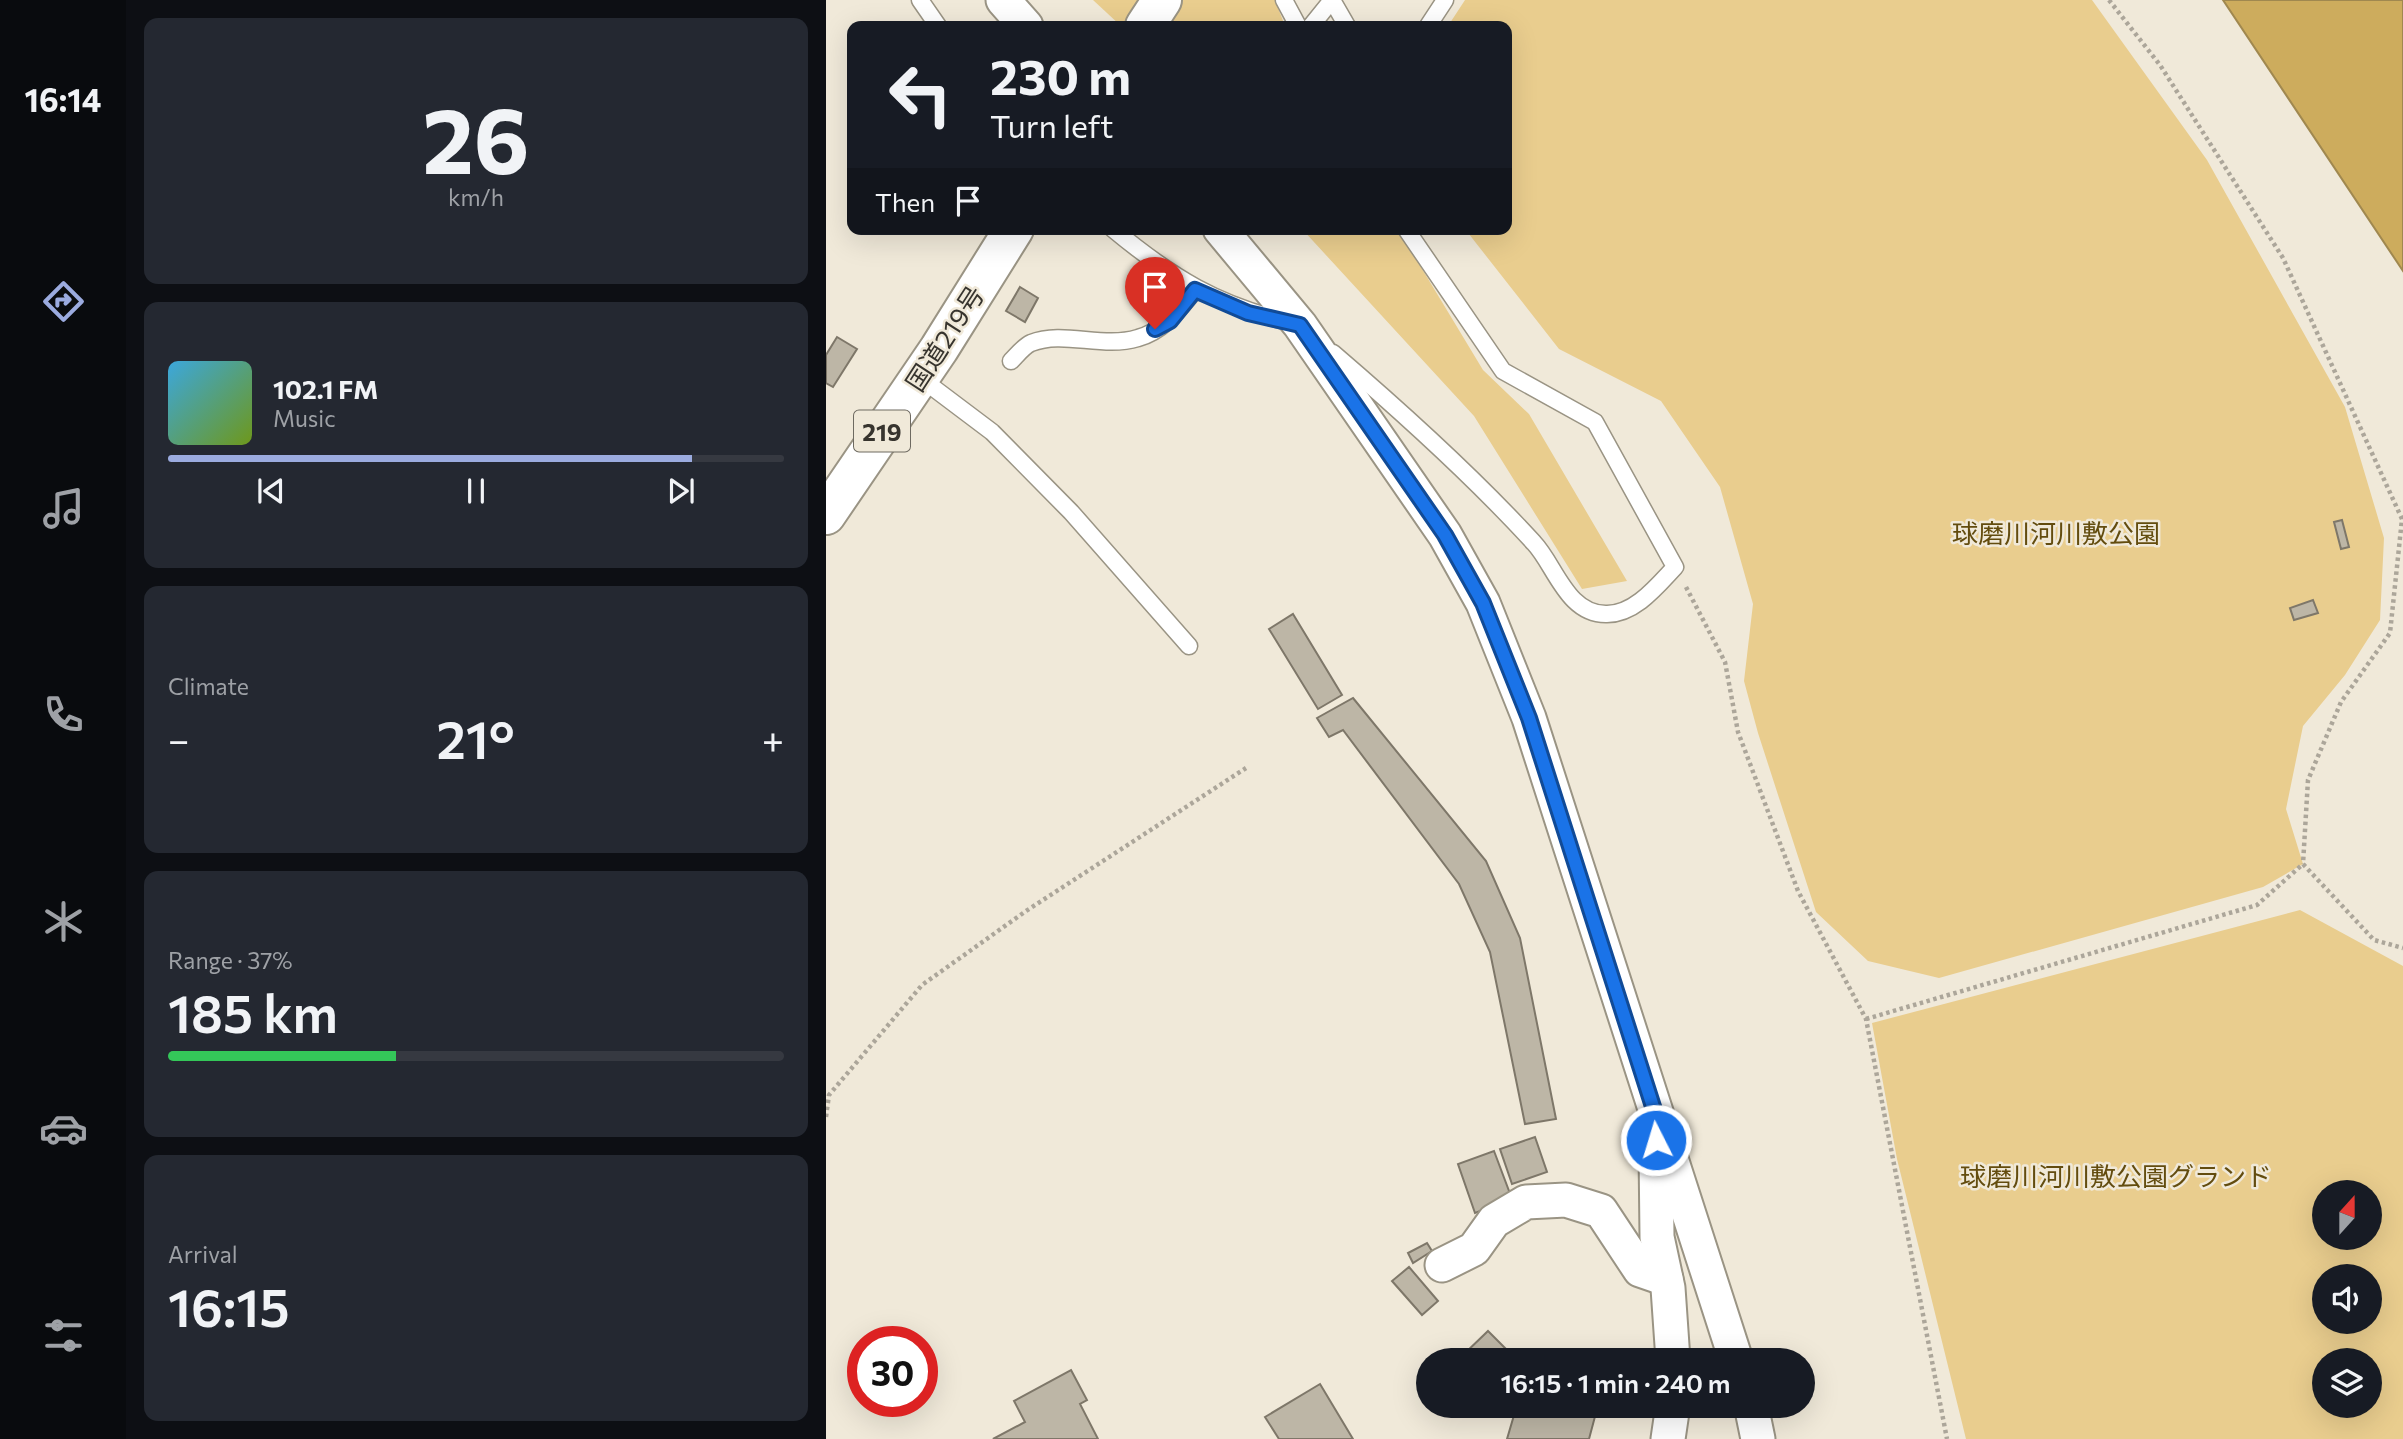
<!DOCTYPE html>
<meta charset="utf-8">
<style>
body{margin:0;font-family:Commissioner,"Noto Sans JP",sans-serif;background:#242831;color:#f1f3f6;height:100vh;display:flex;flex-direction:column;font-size:26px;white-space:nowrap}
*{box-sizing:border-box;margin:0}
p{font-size:23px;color:#9ea1a6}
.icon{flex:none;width:38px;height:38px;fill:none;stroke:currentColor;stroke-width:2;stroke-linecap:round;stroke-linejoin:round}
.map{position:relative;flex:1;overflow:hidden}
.panel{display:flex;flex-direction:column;gap:18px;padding:18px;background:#0d0f14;width:700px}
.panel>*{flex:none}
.hud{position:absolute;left:21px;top:21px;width:665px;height:214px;border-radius:14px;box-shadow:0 7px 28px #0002;background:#171b24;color:#f1f3f6;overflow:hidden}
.needle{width:46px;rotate:21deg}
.tools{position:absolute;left:1486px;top:1180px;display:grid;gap:14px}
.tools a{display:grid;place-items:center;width:70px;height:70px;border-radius:50%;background:#171b24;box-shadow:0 7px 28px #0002;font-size:35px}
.speed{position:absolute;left:21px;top:1326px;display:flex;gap:14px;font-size:35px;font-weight:700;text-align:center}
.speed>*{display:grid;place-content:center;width:91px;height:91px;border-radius:50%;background:#171b24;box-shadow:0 7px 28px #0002;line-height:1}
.speed .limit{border:10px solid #d22;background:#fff;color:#111}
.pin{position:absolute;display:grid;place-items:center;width:60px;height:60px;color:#fff;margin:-72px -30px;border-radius:50% 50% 50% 0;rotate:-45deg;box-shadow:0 0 7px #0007}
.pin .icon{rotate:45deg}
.me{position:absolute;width:77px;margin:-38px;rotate:355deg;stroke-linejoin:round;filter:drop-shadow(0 0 5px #0008)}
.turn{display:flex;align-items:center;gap:24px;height:147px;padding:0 28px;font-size:32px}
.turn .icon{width:91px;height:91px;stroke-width:2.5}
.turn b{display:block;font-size:49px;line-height:60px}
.then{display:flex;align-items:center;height:66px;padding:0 28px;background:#0003;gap:14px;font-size:26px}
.big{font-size:52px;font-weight:600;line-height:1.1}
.panel .card{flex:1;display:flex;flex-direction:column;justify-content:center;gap:10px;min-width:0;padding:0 24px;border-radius:14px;background:#242831}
.panel .dial{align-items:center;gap:0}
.dial b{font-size:91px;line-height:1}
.song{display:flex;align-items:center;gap:21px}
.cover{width:84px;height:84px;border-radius:10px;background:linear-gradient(135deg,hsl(200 70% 55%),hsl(80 70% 35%))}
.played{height:7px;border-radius:4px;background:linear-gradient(90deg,#9babdf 85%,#363941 85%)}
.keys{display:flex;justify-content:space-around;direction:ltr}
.heat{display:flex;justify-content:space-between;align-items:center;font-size:38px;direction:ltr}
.charge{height:10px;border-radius:5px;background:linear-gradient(90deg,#34c759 37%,#363941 0)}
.trip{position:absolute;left:590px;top:1348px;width:399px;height:70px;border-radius:35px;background:#171b24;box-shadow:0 7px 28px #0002;font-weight:600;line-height:70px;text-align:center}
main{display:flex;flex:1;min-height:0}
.dock{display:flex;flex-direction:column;width:126px;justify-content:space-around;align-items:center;background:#090b0e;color:#9ea1a6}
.dock .icon{width:49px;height:49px}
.dock .active{color:#9babdf}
.dock b{font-size:32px;color:#f1f3f6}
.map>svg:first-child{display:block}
.green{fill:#e9cd8e;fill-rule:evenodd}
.water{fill:#cdac5d;stroke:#a0884f;stroke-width:2}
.building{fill:#bdb6a6;stroke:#7e7769;stroke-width:2}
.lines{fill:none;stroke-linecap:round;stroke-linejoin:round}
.service-casing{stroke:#9a9484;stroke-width:19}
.minor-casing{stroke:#9a9484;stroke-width:37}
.trunk-casing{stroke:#9a9484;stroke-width:42}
.path{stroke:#aca69a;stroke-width:4.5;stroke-dasharray:3.5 3.5;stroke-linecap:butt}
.service{stroke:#fff;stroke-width:16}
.minor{stroke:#fff;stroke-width:33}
.trunk{stroke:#fff;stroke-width:38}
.route-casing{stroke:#114b97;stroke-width:18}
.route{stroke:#1a73e8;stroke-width:12}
.labels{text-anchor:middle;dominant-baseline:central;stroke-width:5;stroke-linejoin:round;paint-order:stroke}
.shield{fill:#f0e9d9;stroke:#6e6a61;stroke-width:2}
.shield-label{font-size:24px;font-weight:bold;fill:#37342e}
.street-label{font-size:26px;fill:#37342e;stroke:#f0e9d9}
.park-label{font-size:26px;fill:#634c0e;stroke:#f0e9d9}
</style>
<main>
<nav class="dock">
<b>16:14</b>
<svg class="icon active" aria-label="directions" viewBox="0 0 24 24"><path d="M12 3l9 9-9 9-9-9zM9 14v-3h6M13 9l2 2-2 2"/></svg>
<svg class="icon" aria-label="music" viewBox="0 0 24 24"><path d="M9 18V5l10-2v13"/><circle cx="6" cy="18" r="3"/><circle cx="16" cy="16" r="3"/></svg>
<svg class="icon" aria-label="phone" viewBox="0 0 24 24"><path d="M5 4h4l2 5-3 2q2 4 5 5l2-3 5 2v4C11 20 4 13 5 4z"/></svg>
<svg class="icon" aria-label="climate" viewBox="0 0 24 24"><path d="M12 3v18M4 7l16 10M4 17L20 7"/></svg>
<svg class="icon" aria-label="car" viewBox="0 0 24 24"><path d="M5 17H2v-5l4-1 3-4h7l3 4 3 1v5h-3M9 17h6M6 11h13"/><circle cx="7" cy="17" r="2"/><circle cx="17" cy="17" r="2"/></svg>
<svg class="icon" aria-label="filters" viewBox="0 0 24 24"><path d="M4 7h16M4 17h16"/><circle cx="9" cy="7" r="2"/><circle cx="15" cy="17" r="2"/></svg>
</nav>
<section class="panel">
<div class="card dial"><b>26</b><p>km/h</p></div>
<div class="card">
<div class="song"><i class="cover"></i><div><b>102.1 FM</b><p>Music</p></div></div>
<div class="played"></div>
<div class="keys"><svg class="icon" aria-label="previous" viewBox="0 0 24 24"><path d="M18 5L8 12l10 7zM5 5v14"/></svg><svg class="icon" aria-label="pause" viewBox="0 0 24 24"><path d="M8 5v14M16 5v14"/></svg><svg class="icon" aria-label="next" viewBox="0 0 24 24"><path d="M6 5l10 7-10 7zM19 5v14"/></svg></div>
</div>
<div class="card"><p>Climate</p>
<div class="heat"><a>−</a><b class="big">21°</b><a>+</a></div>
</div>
<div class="card"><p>Range · 37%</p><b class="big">185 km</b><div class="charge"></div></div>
<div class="card"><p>Arrival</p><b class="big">16:15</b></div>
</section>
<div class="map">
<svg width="1577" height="1439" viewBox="0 0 1577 1439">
<rect width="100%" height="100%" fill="#f0e9d9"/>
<!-- green -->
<g class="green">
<path d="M267,0H449L459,26H295Z"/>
<path d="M639,0H1266L1381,160L1519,407L1558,538L1554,620L1519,675L1477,726L1460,809L1477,864L1437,887L1113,978L1042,961L990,912L932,733L918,681L927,604L894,487L835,401L733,349L639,229H681V26H622Z"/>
<path d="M476,229H572L657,370L703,414L801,581L756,589L648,416Z"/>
<path d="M1474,910L1577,966V1439H1140L1071,1159L1046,1023ZM1498,1192H1544V1237H1498ZM1498,1276H1544V1321H1498ZM1498,1360H1544V1405H1498Z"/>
</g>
<!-- water -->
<path class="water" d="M1397,0H1577V271Z"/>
<!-- building -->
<g class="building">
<path d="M194,287L212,298L199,322L180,311Z"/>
<path d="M11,337L31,349L7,387L0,383V355Z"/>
<path d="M1516,520L1523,547L1515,549L1508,522Z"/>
<path d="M1487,600L1492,613L1468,620L1464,608Z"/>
<path d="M467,614L516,695L492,709L443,629Z"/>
<path d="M527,698L660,861L694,938L730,1119L699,1124L664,952L633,884L517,730L503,737L491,718Z"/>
<path d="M709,1137L721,1172L686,1184L674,1149Z"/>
<path d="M668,1151L686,1199L649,1213L632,1164Z"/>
<path d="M601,1243L606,1251L587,1263L582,1253Z"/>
<path d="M583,1267L612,1301L596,1315L566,1281Z"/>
<path d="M662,1331L683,1352L675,1360H640L636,1356Z"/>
<path d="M245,1370L261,1400L254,1404L272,1439H167L199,1422L188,1401Z"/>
<path d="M494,1384L527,1439H453L439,1417Z"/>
<path d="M691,1405H758L771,1409L763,1439H681Z"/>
</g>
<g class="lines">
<!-- service casing -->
<g class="service-casing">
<g id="service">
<path d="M94,0L112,26"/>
<path d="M458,0L472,26"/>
<path d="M506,0L521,26"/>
<path d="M485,26L506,0"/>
<path d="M602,26L619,0"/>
<path d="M287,229C346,278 392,306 467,323"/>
<path d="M507,353C577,413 646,475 708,543C729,565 741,615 781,614C809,614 831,586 849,567L769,422L677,371L580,229"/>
<path d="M185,361C191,355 198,346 205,343C238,330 276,349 312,338C338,331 353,309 369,290"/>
<path d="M93,377L166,432L245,512L363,646"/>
</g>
</g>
<!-- minor casing -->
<g class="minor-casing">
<g id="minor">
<path d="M177,0L200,26"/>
<path d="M394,229L474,325L619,535L657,603L703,718L910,1360"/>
<path d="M830,1150L831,1237L842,1288L847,1360"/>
<path d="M616,1265L648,1249L668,1221L700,1202L740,1200L775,1211L814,1270L840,1279"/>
<path d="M925,1405L932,1439"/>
<path d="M842,1439L847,1405"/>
</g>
</g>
<!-- trunk casing -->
<g class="trunk-casing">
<g id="trunk">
<path d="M319,26L336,0"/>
<path d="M0,515L113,349L188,229"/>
</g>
</g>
<!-- path -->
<g class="path">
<path d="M1283,0L1334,65L1457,258L1576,519L1564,633L1515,702L1482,780L1477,864"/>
<path d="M860,587L899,662L912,732L972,891L1040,1019L1121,1439"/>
<path d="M1040,1019L1431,905L1477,864L1548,940L1577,948"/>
<path d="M0,1117L3,1095L96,985L200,911L420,768"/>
</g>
<!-- service -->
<use href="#service" class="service"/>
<!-- minor -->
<use href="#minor" class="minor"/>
<!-- trunk -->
<use href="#trunk" class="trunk"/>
</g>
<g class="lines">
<!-- route casing -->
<g class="route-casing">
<path id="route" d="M329,329L344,321L369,290L422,313L474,325L619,535L657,603L703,718L830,1116V1140"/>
</g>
<!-- route -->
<use href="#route" class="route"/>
</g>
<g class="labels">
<!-- shield labels -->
<rect class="shield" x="28" y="410.5" width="56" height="41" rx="5"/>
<g class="shield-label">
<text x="56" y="431">219</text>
</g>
<!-- street labels -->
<g class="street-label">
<text transform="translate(118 338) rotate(-57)">国道219号</text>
</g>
<!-- park labels -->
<g class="park-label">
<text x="1230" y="532">球磨川河川敷公園</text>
<text x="1290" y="1175">球磨川河川敷公園グランド</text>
</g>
</g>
</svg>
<div class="tools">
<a><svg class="needle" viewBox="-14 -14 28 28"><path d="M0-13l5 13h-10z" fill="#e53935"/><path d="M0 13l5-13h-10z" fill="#9ea1a6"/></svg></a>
<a><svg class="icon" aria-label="sound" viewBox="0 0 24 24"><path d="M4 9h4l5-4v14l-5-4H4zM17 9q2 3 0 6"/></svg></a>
<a><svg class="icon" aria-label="layers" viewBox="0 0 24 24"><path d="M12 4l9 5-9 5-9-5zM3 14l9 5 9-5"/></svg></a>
</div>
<div class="speed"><div class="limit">30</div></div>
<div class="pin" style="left:329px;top:329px;background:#d93025"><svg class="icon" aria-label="arrive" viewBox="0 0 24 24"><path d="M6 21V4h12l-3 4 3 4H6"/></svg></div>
<svg class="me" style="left:830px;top:1140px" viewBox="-20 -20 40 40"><circle r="17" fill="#1a73e8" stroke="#fff" stroke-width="3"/><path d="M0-11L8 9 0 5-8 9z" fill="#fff"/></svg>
<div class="trip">16:15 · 1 min · 240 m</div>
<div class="hud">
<div class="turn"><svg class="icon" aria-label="left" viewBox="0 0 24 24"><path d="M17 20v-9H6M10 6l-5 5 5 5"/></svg><div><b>230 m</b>Turn left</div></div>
<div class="then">Then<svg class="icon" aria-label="arrive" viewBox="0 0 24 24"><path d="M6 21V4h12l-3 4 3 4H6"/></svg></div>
</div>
</div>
</main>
